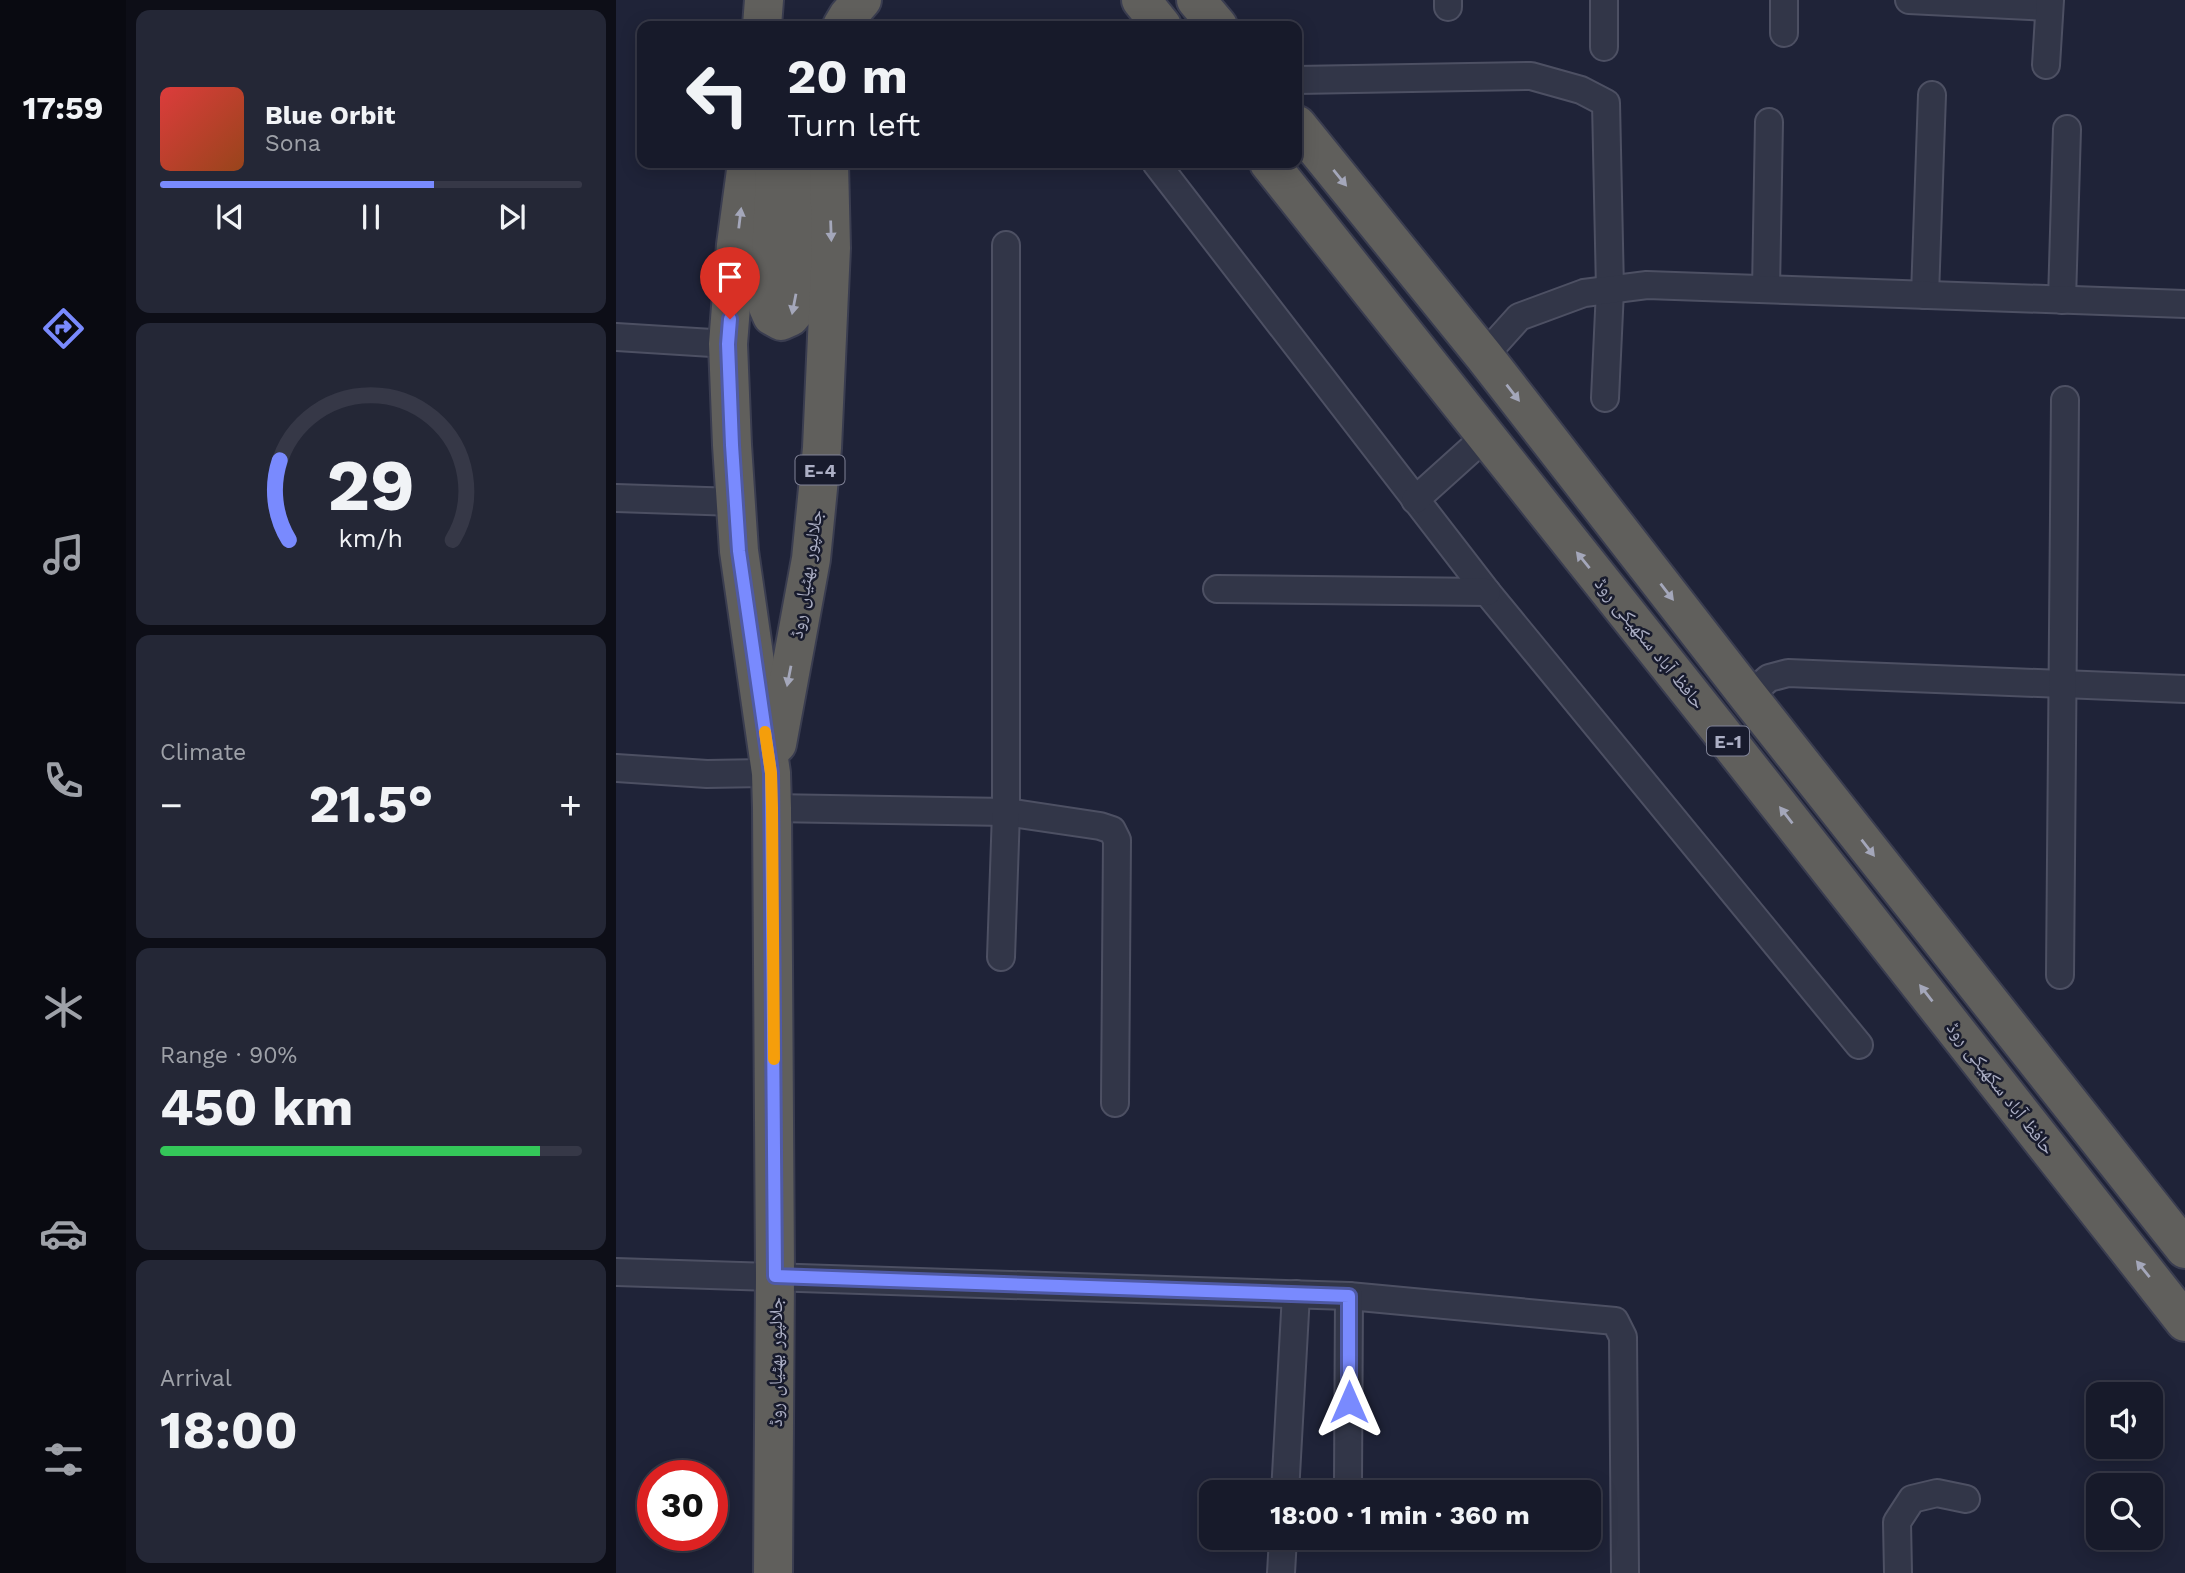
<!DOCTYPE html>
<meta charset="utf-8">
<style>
body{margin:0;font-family:"Work Sans","Noto Naskh Arabic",sans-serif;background:#242736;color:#f1f3f6;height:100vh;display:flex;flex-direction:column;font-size:26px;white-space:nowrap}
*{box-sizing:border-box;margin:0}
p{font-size:23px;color:#9ea1a8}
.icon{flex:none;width:38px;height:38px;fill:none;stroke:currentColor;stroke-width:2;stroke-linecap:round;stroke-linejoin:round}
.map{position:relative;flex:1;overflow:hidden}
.sheet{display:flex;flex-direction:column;gap:10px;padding:10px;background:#0d0e17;width:490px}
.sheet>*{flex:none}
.top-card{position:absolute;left:21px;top:21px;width:665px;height:147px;border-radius:14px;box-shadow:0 4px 18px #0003,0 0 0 2px #363847;background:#171a2a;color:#f1f3f6;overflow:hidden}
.tools{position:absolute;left:1470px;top:1382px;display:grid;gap:14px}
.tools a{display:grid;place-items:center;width:77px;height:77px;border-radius:14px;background:#171a2a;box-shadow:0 4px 18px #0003,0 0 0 2px #363847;font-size:35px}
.speed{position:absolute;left:21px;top:1460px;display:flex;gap:14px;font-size:35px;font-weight:700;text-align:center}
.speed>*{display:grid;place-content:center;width:91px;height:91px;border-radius:50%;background:#171a2a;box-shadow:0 4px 18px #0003,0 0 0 2px #363847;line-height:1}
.speed .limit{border:10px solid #d22;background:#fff;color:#111}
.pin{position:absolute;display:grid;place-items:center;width:60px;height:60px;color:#fff;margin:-72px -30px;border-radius:50% 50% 50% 0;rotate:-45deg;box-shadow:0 0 7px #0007}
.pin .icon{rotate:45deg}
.me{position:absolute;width:77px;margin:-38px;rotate:0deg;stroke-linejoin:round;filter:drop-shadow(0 0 5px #0008)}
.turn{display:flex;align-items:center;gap:24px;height:147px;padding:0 35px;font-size:32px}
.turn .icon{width:91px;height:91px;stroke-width:2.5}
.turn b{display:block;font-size:49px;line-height:60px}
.big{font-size:52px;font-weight:700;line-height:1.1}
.sheet .widget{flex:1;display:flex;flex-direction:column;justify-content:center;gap:10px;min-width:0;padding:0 24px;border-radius:14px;background:#242736}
.sheet .dial{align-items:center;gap:0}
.dial svg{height:182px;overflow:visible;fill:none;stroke:#363847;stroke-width:7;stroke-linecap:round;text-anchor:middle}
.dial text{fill:#f1f3f6;stroke:none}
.song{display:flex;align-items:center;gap:21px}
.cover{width:84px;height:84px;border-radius:10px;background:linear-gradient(135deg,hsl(0 70% 55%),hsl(20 70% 35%))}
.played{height:7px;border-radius:4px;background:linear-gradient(90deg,#798afe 65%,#363847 65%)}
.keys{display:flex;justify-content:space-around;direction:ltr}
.heat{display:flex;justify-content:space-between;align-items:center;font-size:38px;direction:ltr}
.charge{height:10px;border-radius:5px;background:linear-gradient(90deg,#34c759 90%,#363847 0)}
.trip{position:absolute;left:583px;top:1480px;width:402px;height:70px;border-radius:14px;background:#171a2a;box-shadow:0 4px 18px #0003,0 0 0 2px #363847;font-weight:700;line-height:70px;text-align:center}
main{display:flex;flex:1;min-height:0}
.dock{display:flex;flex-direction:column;width:126px;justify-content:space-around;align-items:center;background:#090a11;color:#9ea1a8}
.dock .icon{width:49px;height:49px}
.dock .on{color:#798afe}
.dock b{font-size:32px;color:#f1f3f6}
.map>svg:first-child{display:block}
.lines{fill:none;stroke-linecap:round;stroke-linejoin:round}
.minor-casing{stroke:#4d5063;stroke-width:30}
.trunk-casing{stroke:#3a3d50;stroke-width:42}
.minor{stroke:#323648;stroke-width:26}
.trunk{stroke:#605f5c;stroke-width:38}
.oneway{fill:#a4a7ba}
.route-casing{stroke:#4f5aa5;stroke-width:18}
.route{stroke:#798afe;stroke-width:12}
.slow{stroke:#f59e0b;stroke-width:12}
.labels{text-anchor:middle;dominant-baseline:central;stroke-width:5;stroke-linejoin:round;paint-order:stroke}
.shield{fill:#181b2d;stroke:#808397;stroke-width:2}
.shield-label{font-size:18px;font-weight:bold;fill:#acafc5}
.street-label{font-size:19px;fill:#acafc5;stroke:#181b2d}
</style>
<main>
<nav class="dock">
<b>17:59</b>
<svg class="icon on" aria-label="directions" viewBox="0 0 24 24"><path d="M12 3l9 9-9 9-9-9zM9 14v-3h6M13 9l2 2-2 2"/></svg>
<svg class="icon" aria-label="music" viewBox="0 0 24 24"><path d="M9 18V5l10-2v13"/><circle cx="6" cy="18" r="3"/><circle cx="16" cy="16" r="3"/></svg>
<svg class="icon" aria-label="phone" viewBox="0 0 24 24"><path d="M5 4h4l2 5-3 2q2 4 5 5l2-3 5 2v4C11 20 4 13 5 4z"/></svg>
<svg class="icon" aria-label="climate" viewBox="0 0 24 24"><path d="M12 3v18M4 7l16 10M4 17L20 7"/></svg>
<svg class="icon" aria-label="car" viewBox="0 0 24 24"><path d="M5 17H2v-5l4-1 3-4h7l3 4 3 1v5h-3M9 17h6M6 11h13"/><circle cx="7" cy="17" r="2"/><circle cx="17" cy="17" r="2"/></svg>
<svg class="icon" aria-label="filters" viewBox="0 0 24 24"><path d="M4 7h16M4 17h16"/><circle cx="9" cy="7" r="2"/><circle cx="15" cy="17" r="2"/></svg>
</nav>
<section class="sheet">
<div class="widget">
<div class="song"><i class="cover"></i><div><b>Blue Orbit</b><p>Sona</p></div></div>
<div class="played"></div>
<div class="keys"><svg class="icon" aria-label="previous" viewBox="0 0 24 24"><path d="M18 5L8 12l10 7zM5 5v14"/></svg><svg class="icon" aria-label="pause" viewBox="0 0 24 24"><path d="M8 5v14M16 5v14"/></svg><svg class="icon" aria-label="next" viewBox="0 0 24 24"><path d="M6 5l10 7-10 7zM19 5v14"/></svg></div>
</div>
<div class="widget dial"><svg viewBox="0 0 100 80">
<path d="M14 69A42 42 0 1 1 86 69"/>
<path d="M14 69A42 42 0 0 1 10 34" stroke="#798afe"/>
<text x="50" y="56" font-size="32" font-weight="700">29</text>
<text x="50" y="72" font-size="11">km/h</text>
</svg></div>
<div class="widget"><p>Climate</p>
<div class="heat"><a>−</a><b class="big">21.5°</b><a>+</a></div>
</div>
<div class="widget"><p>Range · 90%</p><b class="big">450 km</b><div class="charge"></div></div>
<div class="widget"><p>Arrival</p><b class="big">18:00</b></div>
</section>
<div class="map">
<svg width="1569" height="1573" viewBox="0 0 1569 1573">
<rect width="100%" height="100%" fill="#1f2338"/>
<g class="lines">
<!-- minor casing -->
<g class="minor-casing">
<g id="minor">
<path d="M832,0V7"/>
<path d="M988,0V47"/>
<path d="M1168,0V33"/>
<path d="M1293,0L1433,7"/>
<path d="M1430,65L1434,0"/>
<path d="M681,80L915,76L965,90L990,103L994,290L989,398"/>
<path d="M540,163L871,592L1243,1045"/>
<path d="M1150,289L1153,122"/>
<path d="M1309,295L1316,95"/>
<path d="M1446,300L1451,129"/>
<path d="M0,337L112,344"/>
<path d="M868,356L903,317L968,293L1031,285L1569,304"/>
<path d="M0,498L120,502"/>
<path d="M799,500L869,437"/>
<path d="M601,589L871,592"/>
<path d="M1132,696L1153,678L1172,673L1569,689"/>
<path d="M0,768L91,774L155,773"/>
<path d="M156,808L390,812L484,826L496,830L501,840L499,1103"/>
<path d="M385,957L390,812V245"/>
<path d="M1444,975L1449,400"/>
<path d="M0,1272L733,1296L999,1321L1007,1337L1009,1573"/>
<path d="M732,1482L733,1296"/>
<path d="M669,1493L680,1294"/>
<path d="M665,1573L667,1538"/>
<path d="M1282,1573L1281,1522L1296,1499L1321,1493L1350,1499"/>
</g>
</g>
<!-- trunk casing -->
<g class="trunk-casing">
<g id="trunk">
<path d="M525,0L546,26"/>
<path d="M580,0L602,26"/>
<path d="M146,26L148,0"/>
<path d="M226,26L232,16L246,0"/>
<path d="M681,125L868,356L1132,696L1569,1249"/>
<path d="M131,163L120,245L112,344L116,445L123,551L155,773L156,808L159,1276L157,1573"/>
<path d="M157,163L159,179L152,307L156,316L165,321L174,317L179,311L182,182L187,163"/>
<path d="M653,163L1102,728L1569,1322"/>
<path d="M161,744L195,559L206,448L215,248L213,163"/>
</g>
</g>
<!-- minor -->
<use href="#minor" class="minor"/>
<!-- trunk -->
<use href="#trunk" class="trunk"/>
</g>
<!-- one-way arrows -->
<defs><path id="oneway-solid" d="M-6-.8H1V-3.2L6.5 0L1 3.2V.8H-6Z" transform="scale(1.75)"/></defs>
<g class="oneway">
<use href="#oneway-solid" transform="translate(724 178) rotate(51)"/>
<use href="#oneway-solid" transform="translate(124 218) rotate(-83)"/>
<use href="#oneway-solid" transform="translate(215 231) rotate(88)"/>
<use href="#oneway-solid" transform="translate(178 304) rotate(101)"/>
<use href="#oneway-solid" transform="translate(897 393) rotate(52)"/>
<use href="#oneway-solid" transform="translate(967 560) rotate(-129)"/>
<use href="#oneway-solid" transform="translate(1051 592) rotate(52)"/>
<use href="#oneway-solid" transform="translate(173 676) rotate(101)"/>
<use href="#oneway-solid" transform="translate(1170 815) rotate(-128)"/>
<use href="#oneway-solid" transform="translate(1252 848) rotate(52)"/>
<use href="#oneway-solid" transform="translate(1310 993) rotate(-128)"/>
<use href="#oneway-solid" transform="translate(1527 1269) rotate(-129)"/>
</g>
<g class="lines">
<!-- route casing -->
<g class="route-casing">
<path id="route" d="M114,319L112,344L116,445L123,551L155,773L159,1276L733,1296V1402"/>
</g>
<!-- route -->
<use href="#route" class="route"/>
<!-- slow -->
<path class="slow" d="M149,732L155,773L156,808L158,1059"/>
</g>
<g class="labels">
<!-- shield labels -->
<g class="shield">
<rect x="179.5" y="455.5" width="49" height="29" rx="5"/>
<rect x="1091" y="726.5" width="42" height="29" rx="5"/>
</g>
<g class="shield-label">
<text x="204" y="470">E-4</text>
<text x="1112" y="741">E-1</text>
</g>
<!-- street labels -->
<g class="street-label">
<text transform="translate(190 574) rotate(-81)">جلالپور بھٹیاں روڈ</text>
<text transform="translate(1034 643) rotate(51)">حافظ آباد سکھیکی روڈ</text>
<text transform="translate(1385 1088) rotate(52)">حافظ آباد سکھیکی روڈ</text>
<text transform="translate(159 1362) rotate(-90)">جلالپور بھٹیاں روڈ</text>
</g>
</g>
</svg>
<div class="tools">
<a><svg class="icon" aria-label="sound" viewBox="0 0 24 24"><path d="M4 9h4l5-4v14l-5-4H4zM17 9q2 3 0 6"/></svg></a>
<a><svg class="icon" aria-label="search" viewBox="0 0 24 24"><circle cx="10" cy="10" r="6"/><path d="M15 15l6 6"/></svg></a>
</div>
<div class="speed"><div class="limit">30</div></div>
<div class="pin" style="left:114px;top:319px;background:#d93025"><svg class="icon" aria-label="arrive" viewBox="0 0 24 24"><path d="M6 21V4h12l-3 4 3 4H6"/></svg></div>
<svg class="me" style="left:733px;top:1402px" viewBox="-20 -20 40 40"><path d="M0-17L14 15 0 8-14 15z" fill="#798afe" stroke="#fff" stroke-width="4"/></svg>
<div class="trip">18:00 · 1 min · 360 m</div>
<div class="top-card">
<div class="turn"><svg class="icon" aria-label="left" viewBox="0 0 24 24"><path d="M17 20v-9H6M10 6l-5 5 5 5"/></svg><div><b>20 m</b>Turn left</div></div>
</div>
</div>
</main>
